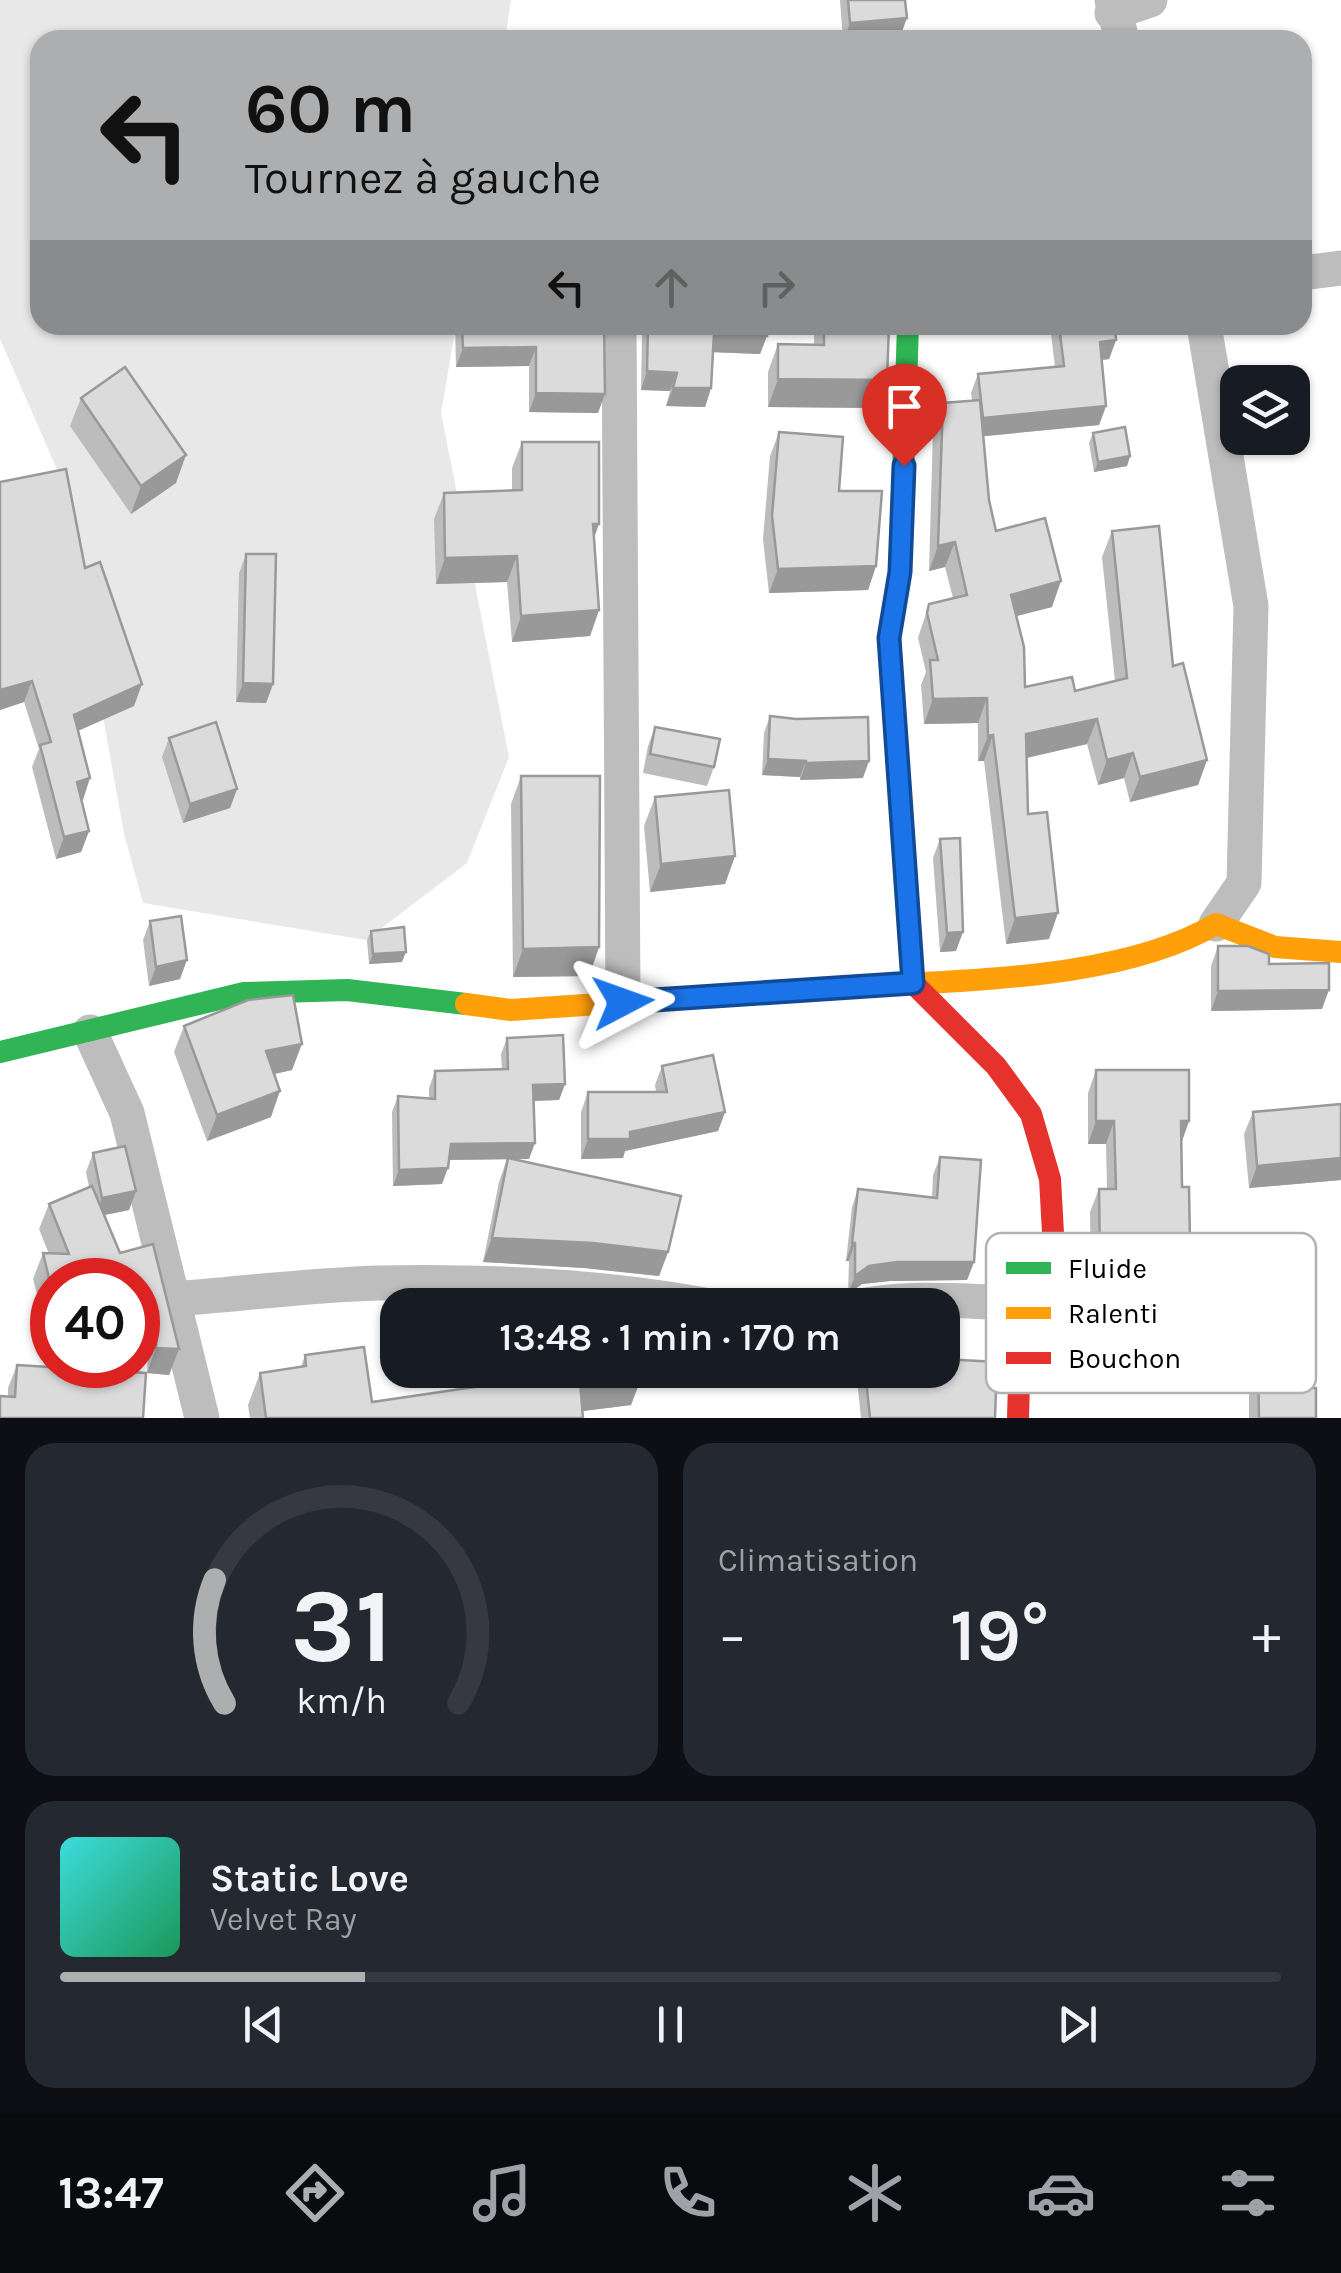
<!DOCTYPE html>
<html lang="fr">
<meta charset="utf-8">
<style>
body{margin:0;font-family:Karla,sans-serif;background:#242831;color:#f1f3f6;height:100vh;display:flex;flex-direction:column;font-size:38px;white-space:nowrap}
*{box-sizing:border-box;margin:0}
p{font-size:32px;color:#9ea1a6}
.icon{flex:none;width:55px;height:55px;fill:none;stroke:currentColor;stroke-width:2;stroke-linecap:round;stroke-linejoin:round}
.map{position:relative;height:1418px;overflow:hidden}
.panel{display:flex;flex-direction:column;gap:25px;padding:25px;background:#0d0f14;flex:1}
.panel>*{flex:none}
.top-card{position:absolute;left:30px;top:30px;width:1282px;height:305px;border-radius:30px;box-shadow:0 2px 8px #0004;background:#adaeaf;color:#111;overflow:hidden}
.tools{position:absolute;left:1220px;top:365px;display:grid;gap:20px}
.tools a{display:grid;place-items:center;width:90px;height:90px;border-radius:20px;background:#171b24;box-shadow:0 2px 8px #0004;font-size:50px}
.speed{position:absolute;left:30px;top:1258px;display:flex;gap:20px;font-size:50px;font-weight:700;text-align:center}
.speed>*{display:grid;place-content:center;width:130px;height:130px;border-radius:50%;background:#171b24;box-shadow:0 2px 8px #0004;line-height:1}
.speed .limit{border:15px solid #d22;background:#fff;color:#111}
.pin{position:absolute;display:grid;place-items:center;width:85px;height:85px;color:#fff;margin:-102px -42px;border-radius:50% 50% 50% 0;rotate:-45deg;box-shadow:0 0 10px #0007}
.pin .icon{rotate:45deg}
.me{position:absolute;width:110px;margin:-55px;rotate:86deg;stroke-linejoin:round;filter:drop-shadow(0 0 8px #0008)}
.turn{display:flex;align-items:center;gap:35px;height:210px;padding:0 50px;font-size:45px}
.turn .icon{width:130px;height:130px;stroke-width:2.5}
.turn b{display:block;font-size:70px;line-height:85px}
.lanes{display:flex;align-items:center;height:95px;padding:0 50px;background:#0003;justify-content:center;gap:50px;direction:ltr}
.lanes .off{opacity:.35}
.big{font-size:75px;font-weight:600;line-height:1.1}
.panel .tile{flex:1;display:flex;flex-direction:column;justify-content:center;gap:15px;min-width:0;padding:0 35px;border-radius:30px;background:#242831}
.panel .dial{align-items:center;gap:0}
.dial svg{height:260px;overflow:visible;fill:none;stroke:#363941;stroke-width:7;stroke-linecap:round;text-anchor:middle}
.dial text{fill:#f1f3f6;stroke:none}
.song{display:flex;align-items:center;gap:30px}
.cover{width:120px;height:120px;border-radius:15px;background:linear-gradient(135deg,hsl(180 70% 55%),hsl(150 70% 35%))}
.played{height:10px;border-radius:5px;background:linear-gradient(90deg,#adaeaf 25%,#363941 25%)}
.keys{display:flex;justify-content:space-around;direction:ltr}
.heat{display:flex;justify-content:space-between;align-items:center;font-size:55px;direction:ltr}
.panel .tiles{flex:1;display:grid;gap:25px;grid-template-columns:1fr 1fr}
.tile:last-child{grid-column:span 2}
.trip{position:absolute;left:380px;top:1288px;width:580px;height:100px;border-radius:30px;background:#171b24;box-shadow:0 2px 8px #0004;font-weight:600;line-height:100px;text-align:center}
.tab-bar{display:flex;height:160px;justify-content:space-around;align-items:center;background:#090b0e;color:#9ea1a6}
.tab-bar .icon{width:70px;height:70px}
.tab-bar .on{color:#adaeaf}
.tab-bar b{font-size:45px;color:#f1f3f6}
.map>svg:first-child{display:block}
.green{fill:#e8e8e8}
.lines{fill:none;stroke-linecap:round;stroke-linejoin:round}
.street{stroke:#bdbdbd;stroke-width:35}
.fast{stroke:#30b455;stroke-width:22}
.slow{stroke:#ff9f0a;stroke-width:22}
.jam{stroke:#e5322d;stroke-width:22}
.wall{fill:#bcbcbc}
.shaded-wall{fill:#999}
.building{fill:#dbdbdb;stroke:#999;stroke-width:2.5}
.route-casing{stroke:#114b97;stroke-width:25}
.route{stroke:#1a73e8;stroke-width:18}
.key{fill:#fff;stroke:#b2b2b2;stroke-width:2.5}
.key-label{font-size:28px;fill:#000}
</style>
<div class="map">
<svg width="1341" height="1418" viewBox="0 0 1341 1418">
<rect width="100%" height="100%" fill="#fff"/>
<!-- green -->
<path class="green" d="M0,0H511L505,40H40V325H456L441,413L509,757L467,863L366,940L143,903L124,834L60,476L0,339Z"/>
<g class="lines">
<!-- street -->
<g class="street">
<path d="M1112,0L1122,40"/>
<path d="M1112,13L1150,0"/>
<path d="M1302,273L1341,268"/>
<path d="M619,325L623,1002"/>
<path d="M1204,325L1251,606L1244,883L1216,924"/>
<path d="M90,1032L127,1113L202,1418"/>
<path d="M173,1299C241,1294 310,1285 378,1283C486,1281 597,1285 704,1305"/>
<path d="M866,1305C937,1293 1009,1309 1081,1299"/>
</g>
<!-- fast -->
<g class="fast">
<path d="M901,815L889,638L900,572L908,325"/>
<path d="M0,1052L244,993L347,990L466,1004"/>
</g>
<!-- slow -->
<path class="slow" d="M466,1004L511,1010C627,1002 744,994 860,987C969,979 1121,980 1216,924L1275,947L1341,952"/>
<!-- jam -->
<path class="jam" d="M901,815L913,983L996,1066L1031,1114L1050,1179L1054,1251L1019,1383L1018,1418"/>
</g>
<!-- wall -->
<g class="wall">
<path d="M840,0H905L900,37L843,40Z"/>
<path d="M455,325H604L598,413L529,412V366L456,367Z"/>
<path d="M645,325H767V336L760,354L713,352L711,388L705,407L666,406L670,391L641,390L642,334Z"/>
<path d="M814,325H889L877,408L768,407V372L778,344H814Z"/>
<path d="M1050,325H1115L1116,340L1109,359L1102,360L1106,406L1099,425L983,436L989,500L996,531L1052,607L1016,616L1025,687L1075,691L1115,681L1102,557L1112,531L1173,666L1207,760L1198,785L1130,802L1124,778L1098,785L1087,744L1027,758L1028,814L1049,939L1006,944L984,761H978V723L924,724L921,685L926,672L918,638L929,604L953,598L945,567L929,571L933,429L943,403L972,400L971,393L978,374L1055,367Z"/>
<path d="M81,398L176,483L131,514L70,426Z"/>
<path d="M779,432L876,566L868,590L769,593L763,539L770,456Z"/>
<path d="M1093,433L1130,456L1127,466L1094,472L1089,443Z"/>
<path d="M522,442L594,539L599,610L590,636L512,642L507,582L436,584L434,519L444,493L512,491V468Z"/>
<path d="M0,482L85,568L134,706L78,731L81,800L89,831L81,852L56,859L32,767L39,749L24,702L0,710Z"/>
<path d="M246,554L273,684L266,703L236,702L239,573Z"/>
<path d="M770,716L863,778L800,780V777L762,775L764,733Z"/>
<path d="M655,727L714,767L707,786L643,773L648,746Z"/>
<path d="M169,738L237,789L230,808L183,823L162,757Z"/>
<path d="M521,776L599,947L589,976L513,977L511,804Z"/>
<path d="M655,797L735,856L725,884L650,892L644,826Z"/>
<path d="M940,839L956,951L940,952L933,858Z"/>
<path d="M150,921L180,979L149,986L143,940Z"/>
<path d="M371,931L402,962L369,964L367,940Z"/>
<path d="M1218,946L1269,964L1322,1009L1211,1011V966Z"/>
<path d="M184,1026L292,1070L274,1074L271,1117L207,1141L174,1052Z"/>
<path d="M507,1038L565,1084L559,1100L534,1101L529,1159H514L668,1252L659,1276L584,1268L483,1262L499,1182L507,1159L449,1160L442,1184L393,1186L392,1112L398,1096L429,1098V1088L435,1071L502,1070L501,1054Z"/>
<path d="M662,1066L725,1112L718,1131L625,1151L623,1158L581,1159V1112L588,1092H656L655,1085Z"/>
<path d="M1096,1070L1189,1121L1181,1143L1182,1187L1190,1243L1205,1267L1197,1290L1134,1291L1126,1318L1092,1319L1101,1294L1099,1288L1091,1281L1090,1212L1099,1189H1107L1106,1144H1088V1093Z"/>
<path d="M1341,1104V1180L1249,1188L1244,1134L1253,1112Z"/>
<path d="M93,1153L136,1191L129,1210L104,1215L120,1253L179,1349L169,1375L147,1373L149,1337L52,1280V1350L33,1279L43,1253L49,1254L39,1229L49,1204L89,1187L86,1172Z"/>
<path d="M940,1157L974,1262L967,1280L890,1281L862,1284L848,1294L849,1261H846L852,1207L858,1189L932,1198L933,1175Z"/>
<path d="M1245,1295L1311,1388L1316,1418H1249V1382H1236L1235,1320Z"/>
<path d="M305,1355L372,1402L501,1383L505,1370H642L631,1405L582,1411L583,1418H250L248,1405L260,1373L301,1367Z"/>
<path d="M17,1365L143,1418L8,1397V1388Z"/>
<path d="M856,1370H942L995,1418H861Z"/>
</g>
<!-- shaded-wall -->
<g class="shaded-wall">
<path d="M907,18L900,37L844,40L850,23Z"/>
<path d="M714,333L767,336L760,354L708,352Z"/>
<path d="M1116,340L1109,359L1093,361L1100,342Z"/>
<path d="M536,347L529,366L456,367L463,348Z"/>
<path d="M647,371L677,373L670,391L641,390Z"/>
<path d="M778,379L887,380L877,408L768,407Z"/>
<path d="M673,388H711L705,407L666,406Z"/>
<path d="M536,393L605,394L598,413L529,412Z"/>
<path d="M1106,406L1099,425L976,437L983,418Z"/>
<path d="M186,455L176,483L131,514L141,486Z"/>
<path d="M1130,456L1127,466L1094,472L1098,462Z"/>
<path d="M593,524H599L590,550Z"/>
<path d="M955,542L945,567L929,571L938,546Z"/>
<path d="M517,556L507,582L436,584L445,558Z"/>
<path d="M876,566L868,590L769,593L778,569Z"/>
<path d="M1061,581L1052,607L1002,620L1011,595Z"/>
<path d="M599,610L590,636L512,642L521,616Z"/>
<path d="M32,681L24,702L0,710V690Z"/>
<path d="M243,683L273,684L266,703L236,702Z"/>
<path d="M142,684L134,706L66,736L74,715Z"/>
<path d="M987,698L978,723L924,724L933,699Z"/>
<path d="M1097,719L1087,744L1017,760L1026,734Z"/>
<path d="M993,735L984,761H978L988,736Z"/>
<path d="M1133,753L1124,778L1098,785L1107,760Z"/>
<path d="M768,759L806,761L800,777L762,775Z"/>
<path d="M1207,760L1198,785L1130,802L1140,777Z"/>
<path d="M869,761L863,778L800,780L806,763Z"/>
<path d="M90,778L83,800L69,804L77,782Z"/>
<path d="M237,789L230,808L183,823L190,804Z"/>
<path d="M89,831L81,852L56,859L64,837Z"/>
<path d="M735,856L725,884L650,892L661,864Z"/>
<path d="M1058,913L1049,939L1006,944L1015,918Z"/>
<path d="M963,932L956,951L940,952L947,933Z"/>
<path d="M599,947L589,976L513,977L523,949Z"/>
<path d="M406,952L402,962L369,964L373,954Z"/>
<path d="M187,960L180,979L149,986L156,967Z"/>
<path d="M1329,990L1322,1009L1211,1011L1218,991Z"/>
<path d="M302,1044L292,1070L256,1078L266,1051Z"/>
<path d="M565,1084L559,1100L527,1101L533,1085Z"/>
<path d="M280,1091L271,1117L207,1141L217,1115Z"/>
<path d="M725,1112L718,1131L625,1151L623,1158L581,1159L588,1139L630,1132Z"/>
<path d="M1096,1121H1114L1106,1144H1088Z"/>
<path d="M1181,1121H1189L1181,1144Z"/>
<path d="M535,1143L529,1159L445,1160L451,1144Z"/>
<path d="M1341,1158V1180L1249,1188L1257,1166Z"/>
<path d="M448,1168L442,1184L393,1186L399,1170Z"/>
<path d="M136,1191L129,1210L95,1217L102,1198Z"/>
<path d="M492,1238L593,1243L668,1252L659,1276L584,1268L483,1262Z"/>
<path d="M852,1243H855L849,1261H846Z"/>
<path d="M897,1262H974L967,1280L890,1281L862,1284L848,1294L855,1276L869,1266Z"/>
<path d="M1205,1267L1197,1290L1126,1292L1134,1269Z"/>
<path d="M1134,1295L1126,1318L1092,1319L1100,1296Z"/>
<path d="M158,1312L149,1337L138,1341V1318Z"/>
<path d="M156,1348L179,1349L169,1375L147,1373Z"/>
<path d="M1245,1357H1258L1249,1382H1236Z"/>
<path d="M643,1374L631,1405L568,1413L580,1381Z"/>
</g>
<!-- building -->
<g class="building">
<path d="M848,0H905L907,18L850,23Z"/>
<path d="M462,325H604L605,394L536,393V347L463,348Z"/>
<path d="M648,325H767V336L714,333L711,388H673L677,373L647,371Z"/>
<path d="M824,325H889L887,380L778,379V344L824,345Z"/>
<path d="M1059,325H1115L1116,340L1100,342L1106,406L983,418L978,374L1064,366Z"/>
<path d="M125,367L186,455L141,486L81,398Z"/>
<path d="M980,400L989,500L996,531L1045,518L1061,581L1011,595L1024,647L1025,687L1072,677L1075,691L1127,678L1112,531L1159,526L1173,666L1183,663L1207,760L1140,777L1133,753L1107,760L1097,719L1026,734L1028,814L1047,812L1058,913L1015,918L993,735L988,736L987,698L933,699L930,660H938L927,613L929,604L967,595L955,542L938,546L943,403Z"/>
<path d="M1125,427L1130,456L1098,462L1093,433Z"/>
<path d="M779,432L843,437L839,491H882L876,566L778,569L772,516Z"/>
<path d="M522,442H599V524H593L599,610L521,616L517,556L445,558L444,493L522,490Z"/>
<path d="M66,469L85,568L100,562L142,684L74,715L90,778L77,782L89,831L64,837L40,745L51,742L32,681L0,690V482Z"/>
<path d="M246,554H276L273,684L243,683Z"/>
<path d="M770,716L796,719L868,717L869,761L806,763V761L768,759Z"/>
<path d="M216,722L237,789L190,804L169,738Z"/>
<path d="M655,727L720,739L714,767L650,754Z"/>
<path d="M521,776H600L599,947L523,949Z"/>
<path d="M729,790L735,856L661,864L655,797Z"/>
<path d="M960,838L963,932L947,933L940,839Z"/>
<path d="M181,916L187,960L156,967L150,921Z"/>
<path d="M404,927L406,952L373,954L371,931Z"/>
<path d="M1218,946H1248L1269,954V964L1329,963V990L1218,991Z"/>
<path d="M293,995L302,1044L266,1051L280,1091L217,1115L184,1026L248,1000Z"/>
<path d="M563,1035L565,1084L533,1085L535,1143L451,1144L448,1168L399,1170L398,1096L435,1099V1071L508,1069L507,1038Z"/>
<path d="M713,1055L725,1112L630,1132V1139H588V1092H667L662,1066Z"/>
<path d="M1096,1070H1189V1121H1181L1182,1187H1189L1190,1243H1205V1267L1134,1269V1295L1100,1296L1108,1286L1110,1275L1107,1265L1100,1258L1099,1189H1116L1114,1121H1096Z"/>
<path d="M1341,1104V1158L1257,1166L1253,1112Z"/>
<path d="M125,1146L136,1191L102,1198L93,1153Z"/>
<path d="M940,1157L981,1160L974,1262H897L869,1266L855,1276V1243H852L858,1189L937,1198Z"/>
<path d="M508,1158L681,1196L668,1252L593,1243L492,1238Z"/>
<path d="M92,1186L120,1253L153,1244L179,1349L156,1348L158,1312L138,1318V1280H52V1291L43,1253L69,1254L49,1204Z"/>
<path d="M1310,1294L1311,1388H1316V1418H1259L1258,1357H1245V1295Z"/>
<path d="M855,1296L865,1305H854Z"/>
<path d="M364,1347L372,1402L515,1381L514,1370H642L643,1374L580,1381L583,1418H266L260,1373L306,1366L305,1355Z"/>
<path d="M942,1359L997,1362L995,1418H870L865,1370H942Z"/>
<path d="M17,1365L146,1373L143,1418H0V1396L15,1397Z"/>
</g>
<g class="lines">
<!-- route casing -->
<g class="route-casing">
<path id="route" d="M623,1002L913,983L889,638L900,572L904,466"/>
</g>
<!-- route -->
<use href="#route" class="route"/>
</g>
<!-- legend -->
<rect x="986" y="1233" width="330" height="160" rx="15" class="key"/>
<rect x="1006" y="1262" width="45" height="12" fill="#30b455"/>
<rect x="1006" y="1307" width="45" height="12" fill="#ff9f0a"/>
<rect x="1006" y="1352" width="45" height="12" fill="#e5322d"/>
<g class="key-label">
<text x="1068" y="1278">Fluide</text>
<text x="1068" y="1323">Ralenti</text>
<text x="1068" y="1368">Bouchon</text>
</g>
</svg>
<div class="tools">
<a><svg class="icon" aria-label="layers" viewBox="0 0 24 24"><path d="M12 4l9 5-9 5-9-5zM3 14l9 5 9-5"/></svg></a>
</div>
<div class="speed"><div class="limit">40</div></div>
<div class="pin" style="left:904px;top:466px;background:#d93025"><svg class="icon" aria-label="arrive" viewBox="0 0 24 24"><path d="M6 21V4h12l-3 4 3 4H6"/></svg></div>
<svg class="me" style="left:623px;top:1002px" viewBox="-20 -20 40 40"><path d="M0-17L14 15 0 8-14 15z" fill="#1a73e8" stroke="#fff" stroke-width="4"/></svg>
<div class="trip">13:48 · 1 min · 170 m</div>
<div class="top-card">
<div class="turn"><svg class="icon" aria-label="left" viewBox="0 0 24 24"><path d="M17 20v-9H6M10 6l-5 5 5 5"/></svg><div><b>60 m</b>Tournez à gauche</div></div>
<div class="lanes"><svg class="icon" aria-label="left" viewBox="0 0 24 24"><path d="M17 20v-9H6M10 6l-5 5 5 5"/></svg><svg class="icon off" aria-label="ahead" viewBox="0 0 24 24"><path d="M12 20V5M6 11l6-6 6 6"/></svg><svg class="icon off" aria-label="right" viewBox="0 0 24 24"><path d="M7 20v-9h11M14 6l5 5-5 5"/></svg></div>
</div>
</div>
<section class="panel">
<div class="tiles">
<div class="tile dial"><svg viewBox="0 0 100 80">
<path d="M14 69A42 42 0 1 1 86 69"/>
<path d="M14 69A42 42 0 0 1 11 31" stroke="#adaeaf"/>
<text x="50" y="56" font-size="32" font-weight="700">31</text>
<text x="50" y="72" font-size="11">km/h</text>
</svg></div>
<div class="tile"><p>Climatisation</p>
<div class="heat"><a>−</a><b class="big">19°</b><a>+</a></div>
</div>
<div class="tile">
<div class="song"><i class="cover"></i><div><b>Static Love</b><p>Velvet Ray</p></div></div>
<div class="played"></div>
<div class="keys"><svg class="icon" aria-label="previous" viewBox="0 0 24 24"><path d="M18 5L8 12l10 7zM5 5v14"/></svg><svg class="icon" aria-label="pause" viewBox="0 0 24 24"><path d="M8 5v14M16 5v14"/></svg><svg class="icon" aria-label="next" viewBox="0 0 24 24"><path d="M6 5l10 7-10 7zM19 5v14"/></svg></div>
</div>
</div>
</section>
<nav class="tab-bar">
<b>13:47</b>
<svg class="icon on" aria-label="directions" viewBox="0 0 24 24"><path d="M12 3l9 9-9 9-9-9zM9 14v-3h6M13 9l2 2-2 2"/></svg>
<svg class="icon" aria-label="music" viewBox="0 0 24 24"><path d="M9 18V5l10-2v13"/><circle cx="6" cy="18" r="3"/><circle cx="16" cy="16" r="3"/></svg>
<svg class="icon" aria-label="phone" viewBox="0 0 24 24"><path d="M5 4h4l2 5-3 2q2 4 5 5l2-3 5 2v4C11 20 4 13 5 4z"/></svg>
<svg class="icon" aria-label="climate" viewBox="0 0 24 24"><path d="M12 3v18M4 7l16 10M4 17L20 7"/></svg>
<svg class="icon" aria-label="car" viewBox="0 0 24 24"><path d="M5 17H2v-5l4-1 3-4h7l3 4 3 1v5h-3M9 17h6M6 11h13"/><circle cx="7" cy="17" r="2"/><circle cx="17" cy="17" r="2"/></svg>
<svg class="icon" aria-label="filters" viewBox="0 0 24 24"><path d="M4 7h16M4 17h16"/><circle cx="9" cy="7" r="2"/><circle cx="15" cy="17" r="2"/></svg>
</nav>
